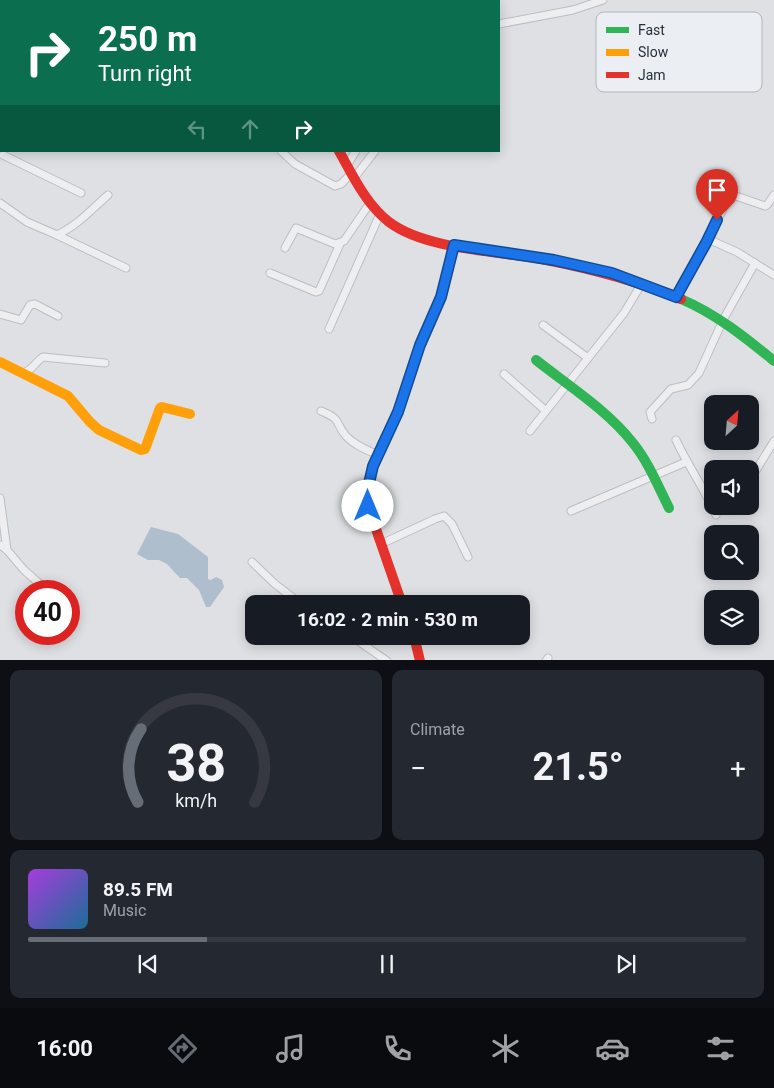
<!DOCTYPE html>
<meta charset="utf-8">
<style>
body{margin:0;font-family:Roboto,sans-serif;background:#242831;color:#f1f3f6;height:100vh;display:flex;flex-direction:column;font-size:19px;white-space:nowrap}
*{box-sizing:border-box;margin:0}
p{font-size:16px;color:#9ea1a6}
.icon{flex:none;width:28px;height:28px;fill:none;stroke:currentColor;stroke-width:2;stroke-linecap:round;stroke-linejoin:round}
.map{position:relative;height:660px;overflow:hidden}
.sheet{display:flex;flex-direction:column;gap:10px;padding:10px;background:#0d0f14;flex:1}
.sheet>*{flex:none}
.guide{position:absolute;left:0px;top:0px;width:500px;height:152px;box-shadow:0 2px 12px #0003;background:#0b6e4f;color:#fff;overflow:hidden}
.needle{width:32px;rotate:26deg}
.buttons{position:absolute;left:704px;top:395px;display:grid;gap:10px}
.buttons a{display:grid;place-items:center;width:55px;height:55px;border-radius:10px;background:#171b24;box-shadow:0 2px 12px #0003;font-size:25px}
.speed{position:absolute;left:15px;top:580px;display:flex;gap:10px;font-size:25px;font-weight:700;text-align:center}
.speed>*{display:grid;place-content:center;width:65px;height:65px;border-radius:50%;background:#171b24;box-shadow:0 2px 12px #0003;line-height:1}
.speed .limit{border:8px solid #d22;background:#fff;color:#111}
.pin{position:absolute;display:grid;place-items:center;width:42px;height:42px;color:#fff;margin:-51px -21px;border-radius:50% 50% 50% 0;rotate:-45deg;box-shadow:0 0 5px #0007}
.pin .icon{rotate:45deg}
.me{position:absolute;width:55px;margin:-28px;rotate:0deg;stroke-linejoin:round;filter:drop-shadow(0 0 4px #0008)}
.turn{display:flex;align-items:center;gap:18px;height:105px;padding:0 15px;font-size:22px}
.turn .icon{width:65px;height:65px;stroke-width:2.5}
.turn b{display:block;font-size:35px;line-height:42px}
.lanes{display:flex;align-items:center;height:48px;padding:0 15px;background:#0003;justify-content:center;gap:25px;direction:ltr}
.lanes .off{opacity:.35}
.big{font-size:38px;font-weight:700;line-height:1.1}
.sheet .widget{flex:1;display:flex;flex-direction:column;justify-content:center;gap:8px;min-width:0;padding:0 18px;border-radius:10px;background:#242831}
.sheet .dial{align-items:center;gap:0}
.dial svg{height:130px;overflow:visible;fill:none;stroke:#363941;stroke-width:7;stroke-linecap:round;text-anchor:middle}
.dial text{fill:#f1f3f6;stroke:none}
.song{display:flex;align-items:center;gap:15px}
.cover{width:60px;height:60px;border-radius:8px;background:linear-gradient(135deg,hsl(280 70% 55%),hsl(200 70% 35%))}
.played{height:5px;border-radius:2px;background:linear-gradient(90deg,#676d76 25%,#363941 25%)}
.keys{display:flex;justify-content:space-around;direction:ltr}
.heat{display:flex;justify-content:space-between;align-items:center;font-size:28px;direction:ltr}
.sheet .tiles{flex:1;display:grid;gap:10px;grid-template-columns:1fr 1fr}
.widget:last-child{grid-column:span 2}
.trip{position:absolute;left:245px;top:595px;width:285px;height:50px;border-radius:10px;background:#171b24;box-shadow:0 2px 12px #0003;font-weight:700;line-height:50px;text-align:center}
.menu{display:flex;height:80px;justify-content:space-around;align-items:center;background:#090b0e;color:#9ea1a6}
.menu .icon{width:35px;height:35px}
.menu .on{color:#676d76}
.menu b{font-size:22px;color:#f1f3f6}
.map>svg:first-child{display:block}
.water{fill:#aebecd}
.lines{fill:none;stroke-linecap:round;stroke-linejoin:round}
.street-casing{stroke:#bcbec1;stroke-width:9}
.street{stroke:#eeeef0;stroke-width:7}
.fast{stroke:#30b455;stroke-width:10}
.slow{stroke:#ff9f0a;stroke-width:10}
.jam{stroke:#e5322d;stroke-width:10}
.route-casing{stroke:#114b97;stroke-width:12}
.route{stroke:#1a73e8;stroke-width:9}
.key{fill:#ebeff3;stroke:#b0b5bc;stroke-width:1}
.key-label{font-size:14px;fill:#272f3b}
</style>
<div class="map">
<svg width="774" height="661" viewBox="0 0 774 661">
<rect width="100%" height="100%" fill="#dee0e3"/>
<!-- water -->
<path class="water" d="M151,527L178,534L208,557V579L211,580L216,577L222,580L224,587L210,607H206L199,590L187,578H180L167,564L159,560H148L137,554Z"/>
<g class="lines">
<!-- street casing -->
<g class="street-casing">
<g id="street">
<path d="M161,0L165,1"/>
<path d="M325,0L328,1"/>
<path d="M91,1L92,0"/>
<path d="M221,1L222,0"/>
<path d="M0,6L1,7"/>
<path d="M499,24L573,10L603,0"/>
<path d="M281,151L295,164L335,186L341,184L352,173"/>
<path d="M3,155L81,193"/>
<path d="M347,165L356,151"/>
<path d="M354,178L375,151"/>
<path d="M0,203L27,222L57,235C77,226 92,209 108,195"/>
<path d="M57,235L126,268"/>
<path d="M708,239L737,252L774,275"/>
<path d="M285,248L296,228L335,244L344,241L370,203"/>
<path d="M270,273L316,292L319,291L340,244"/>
<path d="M676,297L706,243L728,199L736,196L765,206L767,205L774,195"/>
<path d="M0,314L21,320L30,305L35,304L58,316"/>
<path d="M543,325L588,358"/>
<path d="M329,329L380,214"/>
<path d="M23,373C33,370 35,362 43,357L105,363"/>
<path d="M504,374L546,411"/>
<path d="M321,411C343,420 334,422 346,436C354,445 367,450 378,455"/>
<path d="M652,419L650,412L671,389L688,385L699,373L723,320L755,263"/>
<path d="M530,431L624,313L642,283"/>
<path d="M676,440C688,466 704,488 716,515"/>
<path d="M755,472L774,441"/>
<path d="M0,498L7,550"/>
<path d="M571,511L686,462"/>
<path d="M381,544L435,519L444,516L452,524L468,557"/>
<path d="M0,545L7,550L24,570L48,591"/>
<path d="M252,562L275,584L301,604"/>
<path d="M69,609L73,613"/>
<path d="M351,636L387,661"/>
<path d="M546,661L548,658"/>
</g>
</g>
<!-- street -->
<use href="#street" class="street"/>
<!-- fast -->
<g class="fast">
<path d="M681,299C716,314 745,337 774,361"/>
<path d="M536,360C569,386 607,410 633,443C649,463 658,486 669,508"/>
</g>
<!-- slow -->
<g class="slow">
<path d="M248,0L249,1"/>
<path d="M0,362L68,396L90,422L99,430L141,450L145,449L160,408L162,407L190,414"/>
<path d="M403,397L420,345L441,297L454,245"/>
</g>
<!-- jam -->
<g class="jam">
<path d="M339,151C353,176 366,204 389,222C426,250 500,251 546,260C593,269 637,281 681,299"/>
<path d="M402,604L368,506C365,466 391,433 403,397"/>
<path d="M414,636L420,661"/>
</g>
</g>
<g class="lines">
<!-- route casing -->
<g class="route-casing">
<path id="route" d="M368,506L367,492L373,466L398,412L420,345L441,297L454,245L554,260L612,273L676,297L706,243L717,220"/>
</g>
<!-- route -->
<use href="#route" class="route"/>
</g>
<!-- legend -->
<rect x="596" y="12" width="166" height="80" rx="8" class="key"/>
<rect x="606" y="27" width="23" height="6" fill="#30b455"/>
<rect x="606" y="49" width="23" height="7" fill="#ff9f0a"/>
<rect x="606" y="72" width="23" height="6" fill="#e5322d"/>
<g class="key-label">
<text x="638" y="35">Fast</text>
<text x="638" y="57">Slow</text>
<text x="638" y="80">Jam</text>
</g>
</svg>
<div class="buttons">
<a><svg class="needle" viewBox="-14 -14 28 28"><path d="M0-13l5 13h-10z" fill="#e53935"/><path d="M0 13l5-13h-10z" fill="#9ea1a6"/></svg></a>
<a><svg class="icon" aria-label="sound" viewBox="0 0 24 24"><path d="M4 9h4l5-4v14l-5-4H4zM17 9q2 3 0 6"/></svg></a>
<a><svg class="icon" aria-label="search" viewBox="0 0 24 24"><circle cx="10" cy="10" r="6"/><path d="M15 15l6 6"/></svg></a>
<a><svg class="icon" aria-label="layers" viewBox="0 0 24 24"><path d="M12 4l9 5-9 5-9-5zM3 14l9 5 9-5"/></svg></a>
</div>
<div class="speed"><div class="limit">40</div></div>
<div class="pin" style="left:717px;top:220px;background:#d93025"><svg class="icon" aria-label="arrive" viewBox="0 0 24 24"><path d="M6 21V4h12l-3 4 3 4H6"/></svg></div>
<svg class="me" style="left:368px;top:506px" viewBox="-20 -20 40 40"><circle r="19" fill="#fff"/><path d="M0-13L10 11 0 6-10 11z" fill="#1a73e8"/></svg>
<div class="trip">16:02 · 2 min · 530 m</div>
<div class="guide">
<div class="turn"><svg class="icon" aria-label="right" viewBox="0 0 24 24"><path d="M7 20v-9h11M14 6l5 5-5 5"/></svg><div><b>250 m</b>Turn right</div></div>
<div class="lanes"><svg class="icon off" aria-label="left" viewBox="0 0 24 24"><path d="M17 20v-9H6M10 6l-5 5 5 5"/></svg><svg class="icon off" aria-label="ahead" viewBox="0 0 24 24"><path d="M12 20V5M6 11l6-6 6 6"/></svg><svg class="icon" aria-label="right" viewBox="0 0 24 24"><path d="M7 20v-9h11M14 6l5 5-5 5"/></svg></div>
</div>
</div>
<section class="sheet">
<div class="tiles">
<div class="widget dial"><svg viewBox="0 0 100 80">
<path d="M14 69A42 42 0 1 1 86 69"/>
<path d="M14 69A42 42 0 0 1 16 24" stroke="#676d76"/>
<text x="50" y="56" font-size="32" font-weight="700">38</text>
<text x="50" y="72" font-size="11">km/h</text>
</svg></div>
<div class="widget"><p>Climate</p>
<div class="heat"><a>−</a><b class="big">21.5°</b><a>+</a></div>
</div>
<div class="widget">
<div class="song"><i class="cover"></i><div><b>89.5 FM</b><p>Music</p></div></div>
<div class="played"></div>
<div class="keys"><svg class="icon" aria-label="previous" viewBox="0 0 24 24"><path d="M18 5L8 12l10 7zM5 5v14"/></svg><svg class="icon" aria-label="pause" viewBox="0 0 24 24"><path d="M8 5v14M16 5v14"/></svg><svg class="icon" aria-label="next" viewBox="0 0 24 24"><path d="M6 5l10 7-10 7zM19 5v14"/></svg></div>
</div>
</div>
</section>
<nav class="menu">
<b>16:00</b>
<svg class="icon on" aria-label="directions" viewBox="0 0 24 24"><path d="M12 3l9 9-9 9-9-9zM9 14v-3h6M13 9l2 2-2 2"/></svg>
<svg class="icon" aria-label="music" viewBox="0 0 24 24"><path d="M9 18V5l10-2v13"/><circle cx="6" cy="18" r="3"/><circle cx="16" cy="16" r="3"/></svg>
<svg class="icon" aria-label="phone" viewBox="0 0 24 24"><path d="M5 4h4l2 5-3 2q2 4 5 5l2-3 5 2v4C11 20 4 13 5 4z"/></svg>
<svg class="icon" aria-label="climate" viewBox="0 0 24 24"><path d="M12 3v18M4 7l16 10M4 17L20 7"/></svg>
<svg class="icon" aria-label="car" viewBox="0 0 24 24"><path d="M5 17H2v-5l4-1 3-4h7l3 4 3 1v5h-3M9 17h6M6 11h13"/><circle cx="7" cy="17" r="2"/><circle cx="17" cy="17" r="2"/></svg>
<svg class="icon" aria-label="filters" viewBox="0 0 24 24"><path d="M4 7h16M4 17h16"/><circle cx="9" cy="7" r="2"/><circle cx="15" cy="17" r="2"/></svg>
</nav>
